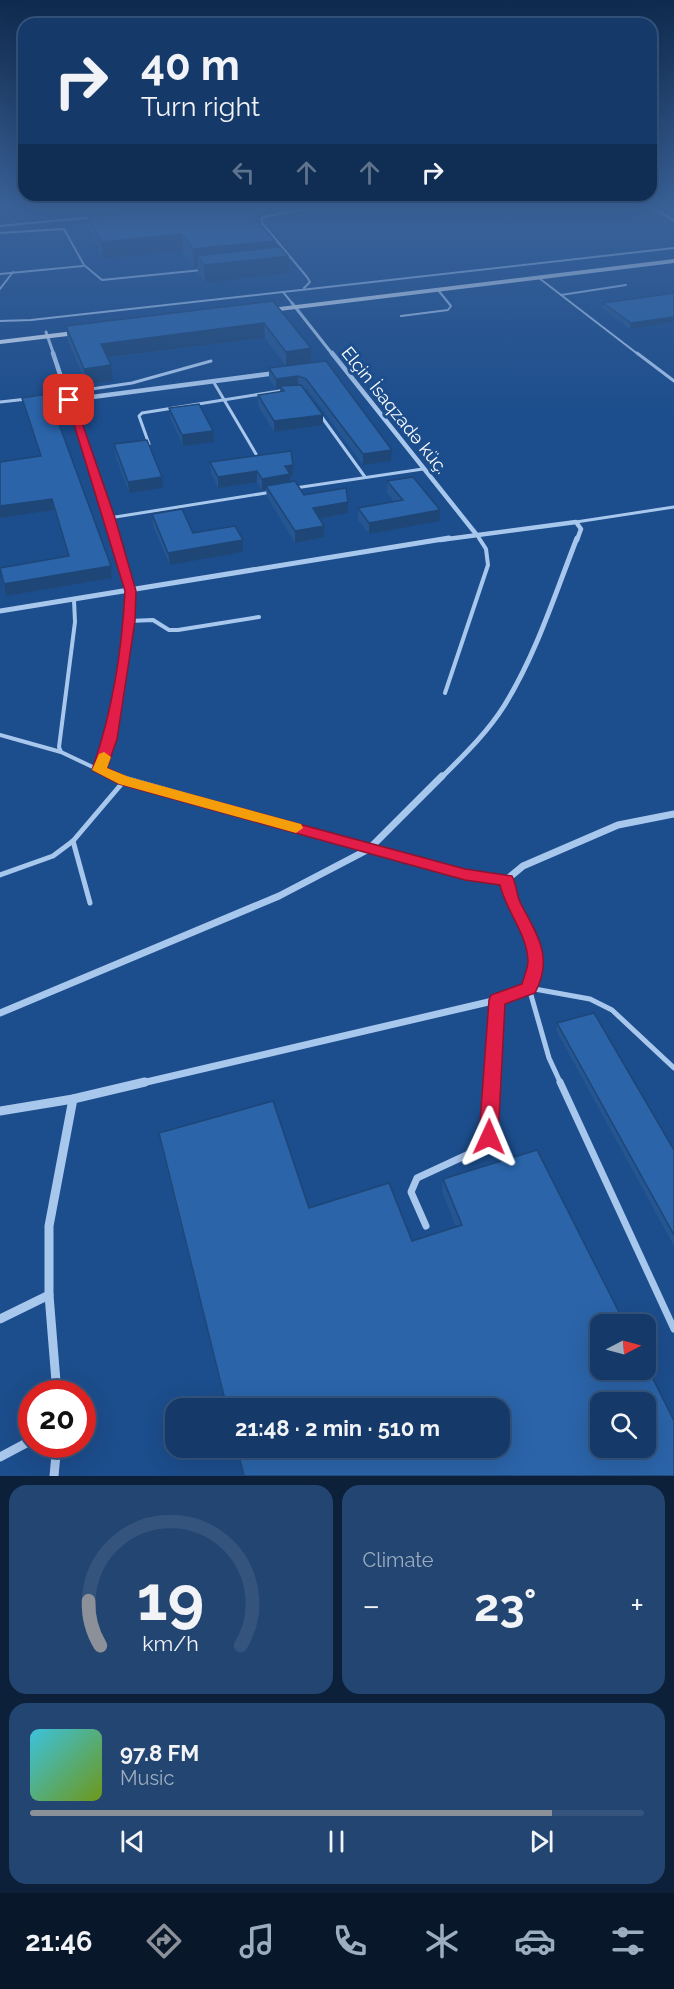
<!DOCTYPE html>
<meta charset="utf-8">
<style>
body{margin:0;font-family:Raleway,sans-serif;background:#224571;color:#f1f3f6;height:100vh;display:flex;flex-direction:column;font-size:22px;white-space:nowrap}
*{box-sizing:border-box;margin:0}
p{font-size:20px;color:#9dadc0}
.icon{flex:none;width:33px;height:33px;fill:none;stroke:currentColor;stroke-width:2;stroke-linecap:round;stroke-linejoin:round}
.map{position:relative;height:1476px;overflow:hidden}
.panel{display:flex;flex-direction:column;gap:9px;padding:9px;background:#0c203a;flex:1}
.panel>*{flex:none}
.hud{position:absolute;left:18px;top:18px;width:639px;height:183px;border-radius:18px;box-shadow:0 6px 24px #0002,0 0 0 2px #34547d;background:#153a69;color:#f1f3f6;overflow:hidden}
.needle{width:39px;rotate:84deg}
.buttons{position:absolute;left:590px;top:1314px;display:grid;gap:12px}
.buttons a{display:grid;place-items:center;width:66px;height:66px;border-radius:12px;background:#153a69;box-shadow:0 6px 24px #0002,0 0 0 2px #34547d;font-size:30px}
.speed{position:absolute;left:18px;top:1380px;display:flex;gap:12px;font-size:30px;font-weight:700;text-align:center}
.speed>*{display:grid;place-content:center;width:78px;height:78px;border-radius:50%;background:#153a69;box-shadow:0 6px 24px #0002,0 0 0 2px #34547d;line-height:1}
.speed .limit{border:9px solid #d22;background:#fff;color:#111}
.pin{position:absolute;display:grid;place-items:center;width:51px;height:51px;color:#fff;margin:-26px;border-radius:12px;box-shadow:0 3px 9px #0006}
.me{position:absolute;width:66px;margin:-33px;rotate:1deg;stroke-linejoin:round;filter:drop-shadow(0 0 4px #0008)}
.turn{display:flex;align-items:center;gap:21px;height:126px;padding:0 24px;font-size:27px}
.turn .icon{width:78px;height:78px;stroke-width:2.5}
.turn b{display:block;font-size:42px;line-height:51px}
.lanes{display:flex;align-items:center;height:57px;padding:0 24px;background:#0003;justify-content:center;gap:30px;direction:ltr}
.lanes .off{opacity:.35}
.big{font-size:45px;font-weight:700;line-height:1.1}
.panel .widget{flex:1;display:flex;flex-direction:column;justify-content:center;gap:9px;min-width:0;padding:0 21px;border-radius:18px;background:#224571}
.panel .dial{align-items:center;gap:0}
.dial svg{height:156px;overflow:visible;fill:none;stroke:#34547d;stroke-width:7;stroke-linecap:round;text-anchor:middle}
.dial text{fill:#f1f3f6;stroke:none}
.song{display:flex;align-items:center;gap:18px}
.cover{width:72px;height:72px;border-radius:9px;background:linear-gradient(135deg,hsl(190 70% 55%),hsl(80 70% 35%))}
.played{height:6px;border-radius:3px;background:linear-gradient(90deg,#8c9099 85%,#34547d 85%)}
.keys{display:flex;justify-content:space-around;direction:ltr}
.heat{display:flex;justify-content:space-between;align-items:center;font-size:33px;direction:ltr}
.panel .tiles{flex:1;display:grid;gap:9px;grid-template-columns:1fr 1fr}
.widget:last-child{grid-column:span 2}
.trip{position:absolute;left:165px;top:1398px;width:345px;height:60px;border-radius:18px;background:#153a69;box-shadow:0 6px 24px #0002,0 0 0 2px #34547d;font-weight:700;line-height:60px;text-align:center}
.tabs{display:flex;height:96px;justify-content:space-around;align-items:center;background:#08172a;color:#9dadc0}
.tabs .icon{width:42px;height:42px}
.tabs .current{color:#8c9099}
.tabs b{font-size:27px;color:#f1f3f6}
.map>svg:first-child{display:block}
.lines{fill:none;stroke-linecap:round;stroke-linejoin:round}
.service-far4{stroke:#a8c7ed;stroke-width:2}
.service-far3{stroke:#a8c7ed;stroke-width:3}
.service-far2{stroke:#a8c7ed;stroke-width:4}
.service-far1{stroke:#a8c7ed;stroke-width:5}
.service{stroke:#a8c7ed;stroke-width:7}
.minor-far4{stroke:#a8c7ed;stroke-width:3}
.minor-far3{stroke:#a8c7ed;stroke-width:4.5}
.minor-far2{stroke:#a8c7ed;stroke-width:5}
.minor-far1{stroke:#a8c7ed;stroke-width:7}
.minor{stroke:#a8c7ed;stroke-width:9}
.secondary{fill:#d4e4f9;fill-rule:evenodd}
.wall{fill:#255691}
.shaded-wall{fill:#1e4676}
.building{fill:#2b64a9;stroke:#1e4676;stroke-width:1.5;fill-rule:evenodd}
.route{fill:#e11d48;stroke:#92132f;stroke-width:1.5}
.slow{fill:#f59e0b}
.labels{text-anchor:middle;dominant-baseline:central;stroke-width:6;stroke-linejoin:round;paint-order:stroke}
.far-street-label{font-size:18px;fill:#fff;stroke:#1c4d8c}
</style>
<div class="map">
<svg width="674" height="1476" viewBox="0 0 674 1476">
<rect width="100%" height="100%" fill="#1c4d8c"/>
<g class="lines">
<!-- service-far4 -->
<g class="service-far4">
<path d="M302,210L267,216L262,218V223L307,277L310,282L304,288"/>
<path d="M655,210L674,220"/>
<path d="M0,226L94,217"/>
<path d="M0,233L64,229L84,265L102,280L202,270"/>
<path d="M0,274L83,266"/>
<path d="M539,278L639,355"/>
<path d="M0,289L13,272"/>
<path d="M561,295L626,285"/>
<path d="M292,303L283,292L674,248"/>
<path d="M401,316L448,310L451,306L438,290"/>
<path d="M0,321L31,320L283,292"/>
</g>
<!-- service-far3 -->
<g class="service-far3">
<path d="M637,353L674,381"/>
<path d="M213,381L256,454"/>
<path d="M44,396L132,383L211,361"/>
<path d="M0,402L27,399"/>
<path d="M321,416L365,477"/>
<path d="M149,444L139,416L142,413L286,390"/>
<path d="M295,488L423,469"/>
<path d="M109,518L272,492"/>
<path d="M576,522L674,507"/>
<path d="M476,534L480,540"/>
</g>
<!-- service-far2 -->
<g class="service-far2">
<path d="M74,600L75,622L59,747L61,752L99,770"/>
<path d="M129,621L153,620L169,630H178L259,617"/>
<path d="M445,693L488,565L486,549L479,538"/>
<path d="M0,735L61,752"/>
</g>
<!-- service-far1 -->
<g class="service-far1">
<path d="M73,841L90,903"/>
<path d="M0,875L53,856L73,841L124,781"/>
<path d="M492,1084L497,1000"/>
<path d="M561,1084L549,1058L529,988L590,999L612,1010L674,1068"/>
</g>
<!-- service -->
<g class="service">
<path d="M560,1082L674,1329"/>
<path d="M426,1226L411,1192L417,1178L471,1153L489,1137L492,1082"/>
</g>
<!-- minor-far4 -->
<g class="minor-far4">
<path d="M292,303L333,355"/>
<path d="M46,332L54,355"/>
</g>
<!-- minor-far3 -->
<g class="minor-far3">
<path d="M53,353L115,540"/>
<path d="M332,353L476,534"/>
<path d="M69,400L276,373"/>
<path d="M440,540L576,522L581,529L577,540"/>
</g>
<!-- minor-far2 -->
<g class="minor-far2">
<path d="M115,538L130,591L129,621L110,739L99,770L117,778"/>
<path d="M0,611L449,538"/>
<path d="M441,778C463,756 487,733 504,706C536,655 555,594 577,538"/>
</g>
<!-- minor-far1 -->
<g class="minor-far1">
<path d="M114,776L464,875L506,880L523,866L618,825L674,814"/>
<path d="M0,1013L279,896L369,849L442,776"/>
<path d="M138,1084L497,1000L529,988L537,962L526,925L512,903L506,880"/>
</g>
<!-- minor -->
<g class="minor">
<path d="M0,1111L73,1099L145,1082"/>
<path d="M0,1319L49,1295"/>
<path d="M57,1394L49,1295V1226L73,1099"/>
<path d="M0,1457L32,1440"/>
<path d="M54,1476L57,1444"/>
</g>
<!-- secondary -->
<g class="secondary">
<path d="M674,259V263L263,313L259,311L263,309Z"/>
<path d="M82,330L86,332L85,334L0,344V340Z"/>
</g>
</g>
<!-- wall -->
<g class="wall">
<path d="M185,214L275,247L288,256L289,273L205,283L198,273V266L194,267L183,251L103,259L90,233L88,217Z"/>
<path d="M674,293L630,329L602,308L603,303Z"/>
<path d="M273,301L311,348V363L392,450L391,461L363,465L307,389H304L323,415V425L274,432L258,406V395L280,392V389H276L269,379V368L286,366L265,338L108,358L113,381L86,384L68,341L66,326Z"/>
<path d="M22,398L111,566L112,578L6,596L2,580L68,556L54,510L0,518V462L40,456L24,408Z"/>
<path d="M169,408L214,442L183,446L170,418Z"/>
<path d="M114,444L162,477L163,488L129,493L115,455Z"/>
<path d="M210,462L293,465V476L290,477L291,482L304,495L348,513L320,519L324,537L295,543L267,497L266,490H262L257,482L218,488L211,474Z"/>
<path d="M387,481L440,521L369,534L358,520V508L394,502L387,492Z"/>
<path d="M152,514L193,533L243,540V552L170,565L153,526Z"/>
<path d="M557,1023L674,1150V1246L556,1030Z"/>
<path d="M159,1133L309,1208L412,1241L456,1227L442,1192L443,1179L674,1476H243L236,1448H500V1408H226L161,1146Z"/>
</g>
<!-- shaded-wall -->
<g class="shaded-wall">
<path d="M182,234L183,251L103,259L101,242Z"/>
<path d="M275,241L276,257L288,256L289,273L205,283L204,265L197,256L198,266L194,267L193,249Z"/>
<path d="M674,317V322L630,329L631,323Z"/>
<path d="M264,323L265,338L103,358L101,344Z"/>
<path d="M311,348V363L286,367V352Z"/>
<path d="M111,365L113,381L86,384L84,369Z"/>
<path d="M298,376V386H280V389H276V379Z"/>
<path d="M323,415V425L274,432V421Z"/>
<path d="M213,431L214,442L183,446L182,435Z"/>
<path d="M392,450L391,461L363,465V454Z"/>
<path d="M293,465V476L290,477L291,486H266V490H262V479L285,466Z"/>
<path d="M257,471V482L218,488V477Z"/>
<path d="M162,477L163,488L129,493L128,482Z"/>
<path d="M52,499L54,510L0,518V506Z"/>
<path d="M348,502V513L313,520V508Z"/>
<path d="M440,510V521L369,534V523Z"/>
<path d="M324,526V537L295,543V531Z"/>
<path d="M243,540V552L170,565L168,553Z"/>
<path d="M111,566L112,578L6,596L4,584Z"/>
</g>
<!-- building -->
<g class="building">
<path d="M164,210H182L185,214L229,210H249L275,241L193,249L182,234L101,242L88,217Z"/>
<path d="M280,247L288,256L204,265L197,256Z"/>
<path d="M674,293V317L631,323L603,303Z"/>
<path d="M273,301L311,348L286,352L264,323L101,344L111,365L84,369L66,326Z"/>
<path d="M326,361L392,450L363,454L306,379L298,376L276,379L269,368Z"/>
<path d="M301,385L323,415L274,421L258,395L284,391L280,386Z"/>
<path d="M48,394L111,566L4,584L0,568L69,556L52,499L0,506V462L41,456L22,398Z"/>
<path d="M199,404L213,431L182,435L169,408Z"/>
<path d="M147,440L162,477L128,482L114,444Z"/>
<path d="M291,451L293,465L285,466L290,474L262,479L257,471L218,477L210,462Z"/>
<path d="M413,477L440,510L369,523L358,508L403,500L387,481Z"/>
<path d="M295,481L304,495L346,488L348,502L313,508L324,526L295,531L266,486Z"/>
<path d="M182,509L193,533L235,526L243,540L168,553L152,514Z"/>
<path d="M594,1013L674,1150V1235L557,1023Z"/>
<path d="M273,1101L309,1208L389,1183L412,1241L462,1225L443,1179L537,1150L625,1324H600V1370H645V1363L674,1421V1476H244L237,1448H500V1408H227L159,1133ZM600,1402H645V1448H600Z"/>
</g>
<!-- sky -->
<linearGradient id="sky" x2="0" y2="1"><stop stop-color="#0f2a4d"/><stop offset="0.5" stop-color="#3a6299"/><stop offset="1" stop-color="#3a6299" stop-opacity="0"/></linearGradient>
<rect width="674" height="416" fill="url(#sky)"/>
<!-- route -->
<path class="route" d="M66,398L74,400L115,518L136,591L135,621L117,739L107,768L129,778L465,869L512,876C517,885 516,895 521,904C537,935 554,957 535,993L505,1004L498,1137L495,1143L489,1145L482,1143L479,1137L489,1000L491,995L522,984C524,977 528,968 528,961C527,933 506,911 500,885L465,880L119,784L92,770C112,713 122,650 125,591Z"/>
<!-- slow -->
<path class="slow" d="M104,752L111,757L107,768L129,777L301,824L303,828L296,833L119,784L92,770L99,754Z"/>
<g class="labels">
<!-- far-street labels -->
<g class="far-street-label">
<text transform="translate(395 410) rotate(51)">Elçin İsaqzadə küç.</text>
</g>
</g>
</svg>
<div class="buttons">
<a><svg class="needle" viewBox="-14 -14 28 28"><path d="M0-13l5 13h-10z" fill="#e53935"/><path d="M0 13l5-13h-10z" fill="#9dadc0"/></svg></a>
<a><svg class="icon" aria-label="search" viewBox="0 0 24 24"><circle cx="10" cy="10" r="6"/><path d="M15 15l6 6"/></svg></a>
</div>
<div class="speed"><div class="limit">20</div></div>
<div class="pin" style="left:69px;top:400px;background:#d93025"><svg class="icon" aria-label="arrive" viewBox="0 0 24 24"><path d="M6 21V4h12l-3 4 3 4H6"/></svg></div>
<svg class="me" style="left:489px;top:1137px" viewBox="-20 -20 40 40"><path d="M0-17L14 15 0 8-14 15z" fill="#e11d48" stroke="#fff" stroke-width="4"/></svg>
<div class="trip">21:48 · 2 min · 510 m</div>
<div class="hud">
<div class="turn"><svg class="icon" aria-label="right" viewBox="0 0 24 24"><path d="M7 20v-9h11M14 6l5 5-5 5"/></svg><div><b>40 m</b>Turn right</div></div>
<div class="lanes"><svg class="icon off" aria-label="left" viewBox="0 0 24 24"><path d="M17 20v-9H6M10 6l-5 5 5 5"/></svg><svg class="icon off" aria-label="ahead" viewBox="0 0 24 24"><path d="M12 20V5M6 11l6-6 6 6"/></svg><svg class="icon off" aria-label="ahead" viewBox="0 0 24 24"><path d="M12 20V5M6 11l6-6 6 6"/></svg><svg class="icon" aria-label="right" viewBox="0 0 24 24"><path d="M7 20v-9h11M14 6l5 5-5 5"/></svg></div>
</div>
</div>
<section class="panel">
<div class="tiles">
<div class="widget dial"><svg viewBox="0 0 100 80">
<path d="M14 69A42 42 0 1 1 86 69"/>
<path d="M14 69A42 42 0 0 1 8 46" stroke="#8c9099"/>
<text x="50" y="56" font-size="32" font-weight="700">19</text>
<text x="50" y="72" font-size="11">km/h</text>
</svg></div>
<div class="widget"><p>Climate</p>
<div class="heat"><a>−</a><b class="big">23°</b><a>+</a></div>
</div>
<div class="widget">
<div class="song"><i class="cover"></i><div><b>97.8 FM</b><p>Music</p></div></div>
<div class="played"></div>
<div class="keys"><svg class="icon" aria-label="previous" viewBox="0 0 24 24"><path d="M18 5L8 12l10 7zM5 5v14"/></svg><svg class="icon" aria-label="pause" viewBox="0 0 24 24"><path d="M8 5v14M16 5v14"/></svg><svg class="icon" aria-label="next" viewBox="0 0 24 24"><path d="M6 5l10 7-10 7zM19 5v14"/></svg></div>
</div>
</div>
</section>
<nav class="tabs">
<b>21:46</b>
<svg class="icon current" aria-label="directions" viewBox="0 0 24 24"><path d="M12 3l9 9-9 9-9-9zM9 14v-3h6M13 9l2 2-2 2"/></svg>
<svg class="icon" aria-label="music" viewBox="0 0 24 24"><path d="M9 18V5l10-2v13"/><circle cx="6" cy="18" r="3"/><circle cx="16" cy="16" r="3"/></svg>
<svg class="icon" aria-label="phone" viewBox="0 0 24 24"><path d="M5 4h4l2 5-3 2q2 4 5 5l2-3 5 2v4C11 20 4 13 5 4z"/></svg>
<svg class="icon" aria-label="climate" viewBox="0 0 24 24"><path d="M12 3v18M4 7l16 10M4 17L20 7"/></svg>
<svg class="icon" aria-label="car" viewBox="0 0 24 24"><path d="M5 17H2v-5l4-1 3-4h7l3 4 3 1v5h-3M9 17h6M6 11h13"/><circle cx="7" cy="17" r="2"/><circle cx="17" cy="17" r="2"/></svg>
<svg class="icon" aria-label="filters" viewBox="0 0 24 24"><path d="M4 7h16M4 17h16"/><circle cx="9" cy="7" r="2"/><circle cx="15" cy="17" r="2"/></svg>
</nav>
